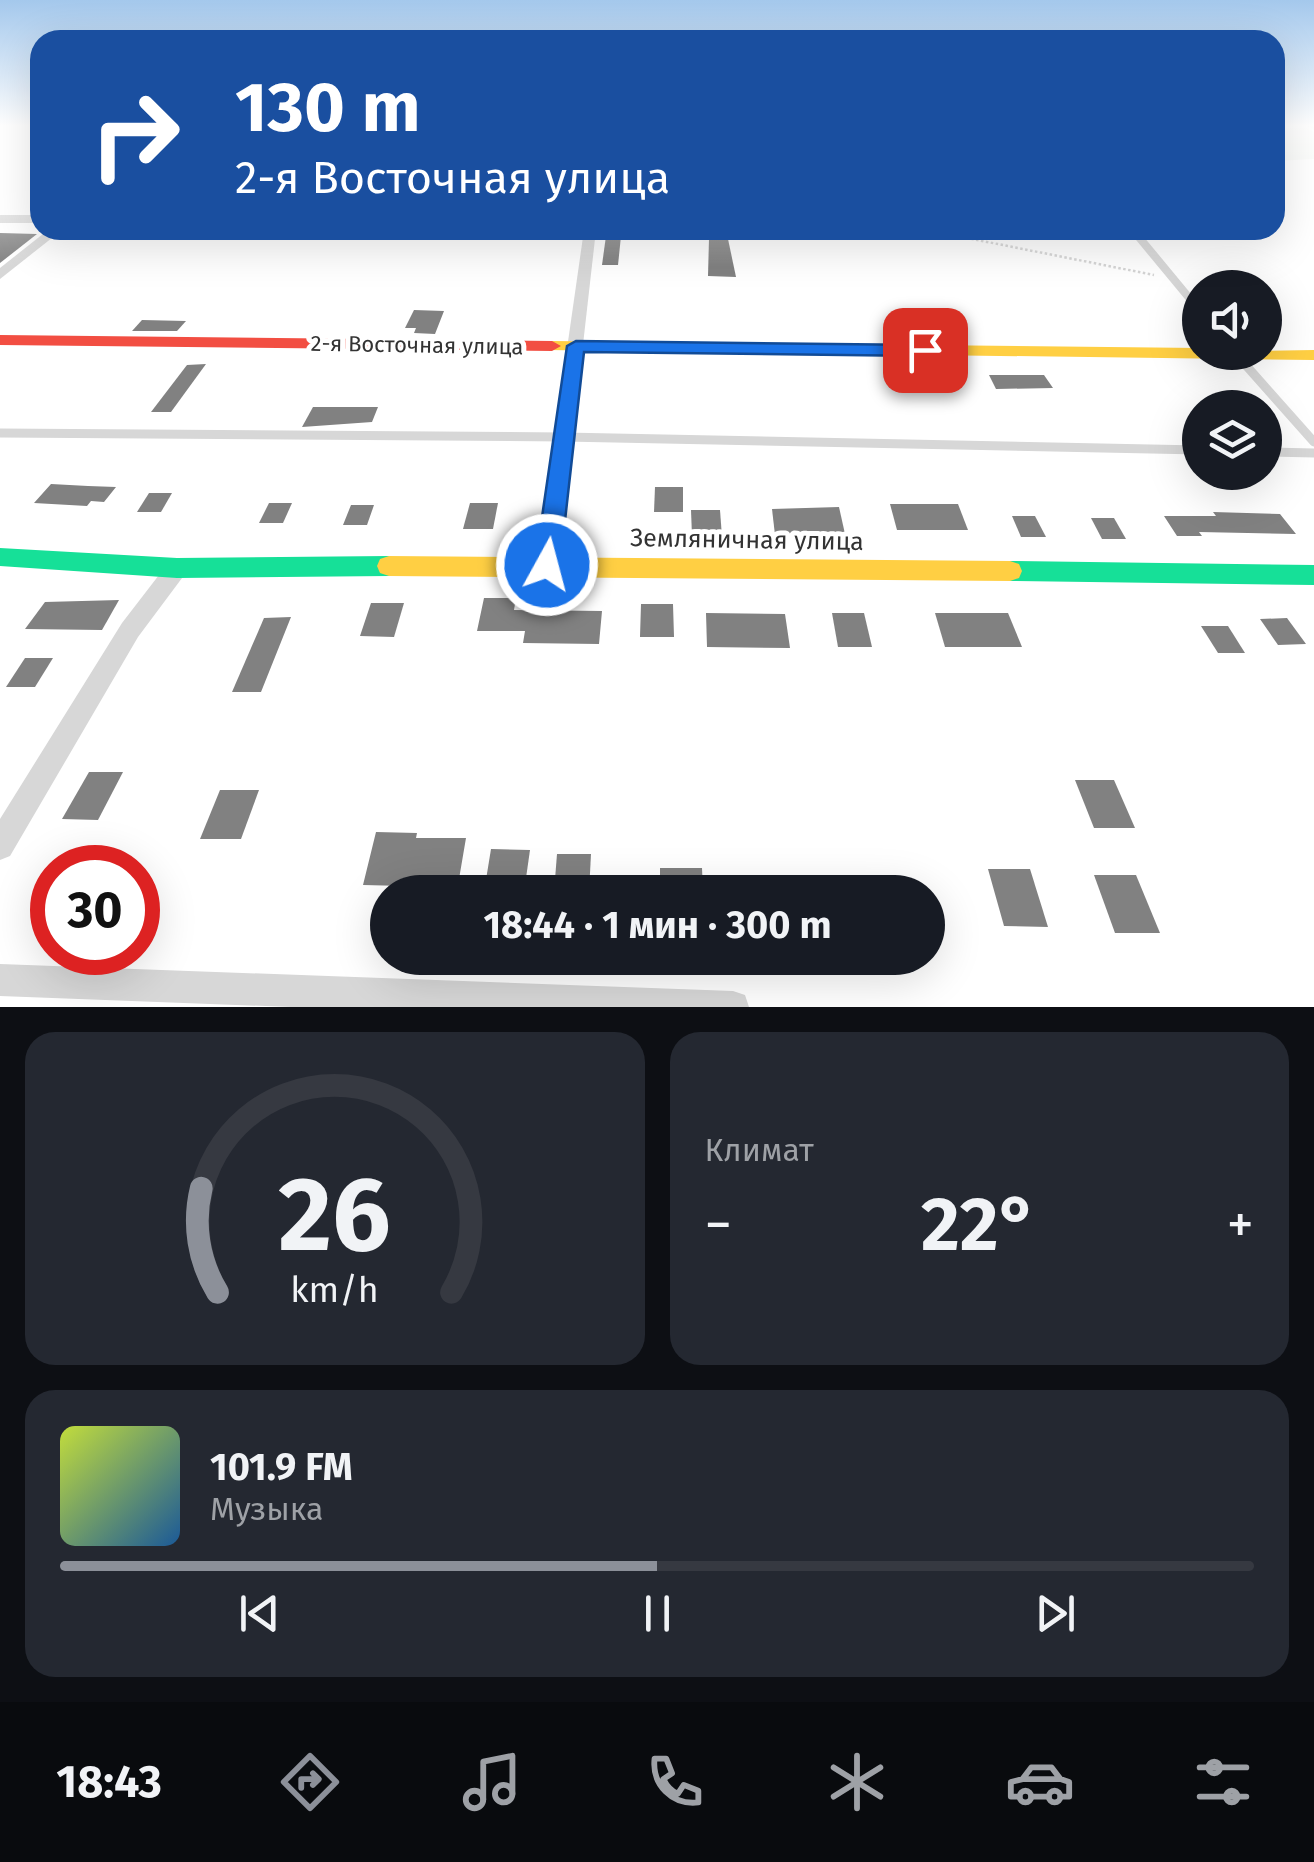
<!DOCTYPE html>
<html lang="ru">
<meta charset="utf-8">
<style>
body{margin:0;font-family:"Fira Sans",sans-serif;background:#242831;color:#f1f3f6;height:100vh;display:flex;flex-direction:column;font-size:38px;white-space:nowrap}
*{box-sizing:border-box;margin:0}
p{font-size:32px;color:#9ea1a6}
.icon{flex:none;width:55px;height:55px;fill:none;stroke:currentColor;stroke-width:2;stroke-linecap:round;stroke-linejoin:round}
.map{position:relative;height:1007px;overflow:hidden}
.sheet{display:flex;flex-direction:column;gap:25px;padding:25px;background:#0d0f14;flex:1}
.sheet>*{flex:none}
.banner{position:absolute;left:30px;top:30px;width:1255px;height:210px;border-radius:30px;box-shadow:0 10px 40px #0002;background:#1a4fa0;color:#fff;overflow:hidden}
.buttons{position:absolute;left:1182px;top:270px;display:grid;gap:20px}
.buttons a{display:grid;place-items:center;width:100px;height:100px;border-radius:50%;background:#171b24;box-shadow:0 10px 40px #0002;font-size:50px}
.speed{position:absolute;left:30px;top:845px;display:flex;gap:20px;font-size:50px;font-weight:700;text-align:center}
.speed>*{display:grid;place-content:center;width:130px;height:130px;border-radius:50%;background:#171b24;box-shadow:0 10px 40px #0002;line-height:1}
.speed .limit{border:15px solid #d22;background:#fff;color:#111}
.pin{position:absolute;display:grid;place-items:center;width:85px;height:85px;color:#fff;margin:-42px;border-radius:20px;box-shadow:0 5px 15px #0006}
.me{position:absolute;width:110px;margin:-55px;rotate:7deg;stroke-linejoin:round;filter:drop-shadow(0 0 8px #0008)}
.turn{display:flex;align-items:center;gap:35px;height:210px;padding:0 40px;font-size:45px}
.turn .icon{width:130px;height:130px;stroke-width:2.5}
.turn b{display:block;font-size:70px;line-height:85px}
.big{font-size:75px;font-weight:700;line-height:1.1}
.sheet .tile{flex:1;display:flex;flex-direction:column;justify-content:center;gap:15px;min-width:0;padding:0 35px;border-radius:30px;background:#242831}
.sheet .dial{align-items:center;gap:0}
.dial svg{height:260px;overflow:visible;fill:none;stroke:#363941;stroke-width:7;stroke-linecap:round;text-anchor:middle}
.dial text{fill:#f1f3f6;stroke:none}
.song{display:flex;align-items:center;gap:30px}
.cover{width:120px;height:120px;border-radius:15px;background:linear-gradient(135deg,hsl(70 70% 55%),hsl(210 70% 35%))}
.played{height:10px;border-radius:5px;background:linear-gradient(90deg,#8c9099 50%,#363941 50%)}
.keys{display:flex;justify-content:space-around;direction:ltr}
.heat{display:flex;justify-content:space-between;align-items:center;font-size:55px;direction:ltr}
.sheet .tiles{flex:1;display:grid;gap:25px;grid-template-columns:1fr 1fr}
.tile:last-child{grid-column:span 2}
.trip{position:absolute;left:370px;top:875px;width:575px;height:100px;border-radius:50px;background:#171b24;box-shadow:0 10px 40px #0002;font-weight:700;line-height:100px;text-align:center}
.tabs{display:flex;height:160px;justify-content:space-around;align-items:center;background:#090b0e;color:#9ea1a6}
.tabs .icon{width:70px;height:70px}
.tabs .active{color:#8c9099}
.tabs b{font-size:45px;color:#f1f3f6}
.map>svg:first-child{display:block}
.green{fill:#eef3ec}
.building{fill:#818181}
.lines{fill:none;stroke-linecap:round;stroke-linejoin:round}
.path{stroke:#d5d5d5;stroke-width:2.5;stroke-dasharray:2.5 2.5;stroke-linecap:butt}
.lane-far1{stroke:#d7d7d7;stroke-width:8}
.lane{stroke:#d7d7d7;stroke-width:9}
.street{fill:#d7d7d7;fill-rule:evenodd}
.fast{fill:#16e098;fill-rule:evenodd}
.slow{fill:#ffcf43;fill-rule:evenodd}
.jam{fill:#f24e42;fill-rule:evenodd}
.route{fill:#1a73e8;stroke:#114b97;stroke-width:2.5}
.labels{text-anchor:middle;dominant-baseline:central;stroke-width:10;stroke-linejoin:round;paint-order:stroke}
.far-street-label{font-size:22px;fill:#333;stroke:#fff}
.street-label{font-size:25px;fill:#333;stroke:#fff}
</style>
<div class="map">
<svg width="1314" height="1007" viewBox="0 0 1314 1007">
<rect width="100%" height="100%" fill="#fff"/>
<!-- green -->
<path class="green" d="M1275,126H1303L1314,132V159L1275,161Z"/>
<!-- building -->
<g class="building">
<path d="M0,233L37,234L0,263Z"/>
<path d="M606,236H621L618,265H602Z"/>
<path d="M709,239H728L736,277L708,276Z"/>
<path d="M414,310L444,311L435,334L414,333L416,328H405Z"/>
<path d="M142,320L186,321L177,331H132Z"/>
<path d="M206,364L171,412H151L187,365Z"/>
<path d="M989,375H1044L1053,388L996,389Z"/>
<path d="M313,407H378L372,422L302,427Z"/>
<path d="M51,484L88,486L116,487L104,502L91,501L87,506L34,503Z"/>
<path d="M655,487H683V512H654Z"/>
<path d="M149,493H172L161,512H137Z"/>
<path d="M269,503H292L283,523H259Z"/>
<path d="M470,503H498L493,529H463Z"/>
<path d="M890,504H958L968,530H897Z"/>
<path d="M351,505H374L367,525H343Z"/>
<path d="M839,507L845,534L775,535L772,509Z"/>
<path d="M691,510H720L722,537L692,536Z"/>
<path d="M1213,512L1280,514L1296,534L1199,532L1202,536H1177L1164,516H1216Z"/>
<path d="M1012,516H1035L1046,537H1021Z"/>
<path d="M1091,518H1114L1126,539H1102Z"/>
<path d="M484,598H516L514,610L602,611L599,644L523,643L525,631H477Z"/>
<path d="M119,600L102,630L25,629L45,602Z"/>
<path d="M371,603H404L394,637L360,636Z"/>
<path d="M641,604H673L674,637H640Z"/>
<path d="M706,613L785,614L790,648L707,647Z"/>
<path d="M832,613H864L872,647H838Z"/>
<path d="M935,613H1008L1022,647H945Z"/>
<path d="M291,617L261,692H232L264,618Z"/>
<path d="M1287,618L1306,644L1278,645L1260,619Z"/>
<path d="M1201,626H1228L1245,653H1218Z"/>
<path d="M25,658H53L35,687H6Z"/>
<path d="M89,772H123L98,820L62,819Z"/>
<path d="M1075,780H1114L1135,828H1094Z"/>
<path d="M220,790H259L241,839H200Z"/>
<path d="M376,832L417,833L416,838H466L459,879H406L405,886L363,885Z"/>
<path d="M491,849L530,850L524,892H484Z"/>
<path d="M557,854H591L589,892H554Z"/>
<path d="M660,868H702L703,892H660Z"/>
<path d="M988,869H1030L1048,927L1004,926Z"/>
<path d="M790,875L832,876L835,892H792Z"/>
<path d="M1094,875H1136L1160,933H1115Z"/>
<path d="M869,878H904L907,892H872Z"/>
</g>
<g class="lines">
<!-- path -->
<path class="path" d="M927,230L1154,275"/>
<!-- lane-far1 -->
<g class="lane-far1">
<path d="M1133,230L1200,311"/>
<path d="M1235,353L1245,364"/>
</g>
<!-- lane -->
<g class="lane">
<path d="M1243,362L1314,442"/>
<path d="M0,433L564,437L1200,450"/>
<path d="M1265,452L1314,453"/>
</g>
<!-- street -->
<g class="street">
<path d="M1308,126H1314V130Z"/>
<rect x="0" y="215" width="40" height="8"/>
<path d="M48,230H62L0,279V268Z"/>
<path d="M584,230H596L558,565L555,571H539L536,565Z"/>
<path d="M177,559L185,562L188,568L185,574L138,637L10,856L0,860V819L122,623L169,562Z"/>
<path d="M0,964L733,991L745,995L749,1007H291L0,996Z"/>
</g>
<!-- fast -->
<g class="fast">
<path d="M0,548L177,558L389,556L398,559L401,566L398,573L389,576L177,578L0,566Z"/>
<path d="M1010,561L1314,565V585L1010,581L1001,578L998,571L1001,564Z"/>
</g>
<!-- slow -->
<g class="slow">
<path d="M552,341L1200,348V352L1314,350V360L546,350V342Z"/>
<path d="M389,556L1010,561L1019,564L1022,571L1019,578L1010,581L389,576L380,573L377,566L380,559Z"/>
</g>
<!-- jam -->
<path class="jam" d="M0,335L552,341L561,346L552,351L0,345Z"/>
</g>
<!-- sky -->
<linearGradient id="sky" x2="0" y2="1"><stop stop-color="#a4c8ec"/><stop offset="0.47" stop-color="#fff"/><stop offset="1" stop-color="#fff" stop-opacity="0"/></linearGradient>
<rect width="1314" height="267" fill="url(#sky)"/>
<!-- route -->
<path class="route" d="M576,341L925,345L934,350L925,356L584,352L560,565L556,572H539L535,565L567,346Z"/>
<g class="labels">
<!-- far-street labels -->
<g class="far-street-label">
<text transform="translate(417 345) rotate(1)">2-я Восточная улица</text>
</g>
<!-- street labels -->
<g class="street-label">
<text transform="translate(747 540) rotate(1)">Земляничная улица</text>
</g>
</g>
</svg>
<div class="buttons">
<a><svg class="icon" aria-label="sound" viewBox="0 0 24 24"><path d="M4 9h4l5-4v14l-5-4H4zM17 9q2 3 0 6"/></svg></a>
<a><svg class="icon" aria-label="layers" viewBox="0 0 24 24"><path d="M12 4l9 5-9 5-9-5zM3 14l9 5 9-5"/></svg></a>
</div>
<div class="speed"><div class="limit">30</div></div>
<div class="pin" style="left:925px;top:350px;background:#d93025"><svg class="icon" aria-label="arrive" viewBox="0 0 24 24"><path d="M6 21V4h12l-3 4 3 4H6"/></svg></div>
<svg class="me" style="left:547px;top:565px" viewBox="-20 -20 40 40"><circle r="17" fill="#1a73e8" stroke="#fff" stroke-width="3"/><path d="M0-11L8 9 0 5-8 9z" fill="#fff"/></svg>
<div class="trip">18:44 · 1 мин · 300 m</div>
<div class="banner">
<div class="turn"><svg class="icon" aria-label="right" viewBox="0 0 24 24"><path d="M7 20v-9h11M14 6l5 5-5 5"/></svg><div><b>130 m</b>2-я Восточная улица</div></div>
</div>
</div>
<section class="sheet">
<div class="tiles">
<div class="tile dial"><svg viewBox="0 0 100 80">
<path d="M14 69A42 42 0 1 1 86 69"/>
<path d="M14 69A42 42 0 0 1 9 37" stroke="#8c9099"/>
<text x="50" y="56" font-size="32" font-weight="700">26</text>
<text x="50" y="72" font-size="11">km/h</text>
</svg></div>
<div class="tile"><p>Климат</p>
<div class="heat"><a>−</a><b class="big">22°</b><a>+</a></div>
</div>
<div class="tile">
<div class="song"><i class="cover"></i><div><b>101.9 FM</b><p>Музыка</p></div></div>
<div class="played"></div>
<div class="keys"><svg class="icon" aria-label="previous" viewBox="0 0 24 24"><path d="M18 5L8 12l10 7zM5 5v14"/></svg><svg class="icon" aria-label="pause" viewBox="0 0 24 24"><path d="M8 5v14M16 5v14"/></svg><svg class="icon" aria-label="next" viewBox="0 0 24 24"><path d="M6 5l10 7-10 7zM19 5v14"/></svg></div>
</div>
</div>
</section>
<nav class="tabs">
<b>18:43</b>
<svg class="icon active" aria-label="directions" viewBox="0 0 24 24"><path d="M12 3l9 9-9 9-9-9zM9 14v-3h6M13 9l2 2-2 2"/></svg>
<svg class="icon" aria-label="music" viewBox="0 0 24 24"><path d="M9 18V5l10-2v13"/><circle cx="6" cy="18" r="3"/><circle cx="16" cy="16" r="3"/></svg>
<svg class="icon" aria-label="phone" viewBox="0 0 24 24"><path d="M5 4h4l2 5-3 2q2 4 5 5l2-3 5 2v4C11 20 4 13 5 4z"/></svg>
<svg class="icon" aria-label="climate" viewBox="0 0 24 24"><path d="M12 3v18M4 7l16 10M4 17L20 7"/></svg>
<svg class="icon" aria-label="car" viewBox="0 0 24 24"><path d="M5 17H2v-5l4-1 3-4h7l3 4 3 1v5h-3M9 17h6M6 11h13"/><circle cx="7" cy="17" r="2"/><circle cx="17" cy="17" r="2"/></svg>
<svg class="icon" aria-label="filters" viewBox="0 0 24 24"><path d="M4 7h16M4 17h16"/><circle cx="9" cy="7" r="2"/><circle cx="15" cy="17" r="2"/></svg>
</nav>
